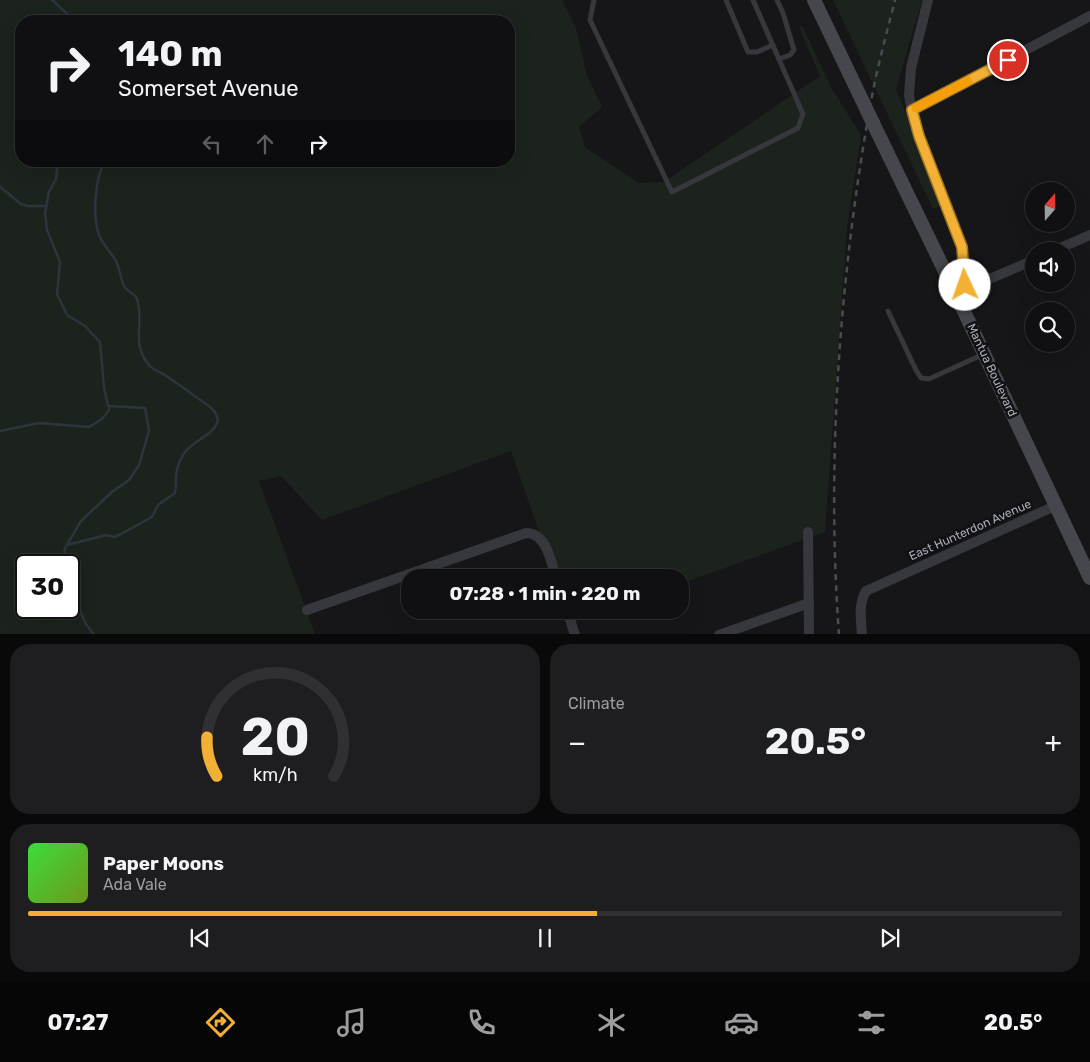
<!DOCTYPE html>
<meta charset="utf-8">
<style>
body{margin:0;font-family:Rubik,sans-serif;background:#1e1e20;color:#f1f3f6;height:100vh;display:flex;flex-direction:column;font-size:19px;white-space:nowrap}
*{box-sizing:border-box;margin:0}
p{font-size:16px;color:#9c9d9f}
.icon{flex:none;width:28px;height:28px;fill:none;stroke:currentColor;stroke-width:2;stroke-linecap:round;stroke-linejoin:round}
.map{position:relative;height:634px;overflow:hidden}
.details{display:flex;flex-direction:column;gap:10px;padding:10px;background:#09090a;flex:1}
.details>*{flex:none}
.hud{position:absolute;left:15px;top:15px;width:500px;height:152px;border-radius:20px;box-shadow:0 5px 20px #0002,0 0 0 1px #303032;background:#101012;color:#f1f3f6;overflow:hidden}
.needle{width:32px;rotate:20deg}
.tools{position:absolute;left:1025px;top:182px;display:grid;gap:10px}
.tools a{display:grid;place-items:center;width:50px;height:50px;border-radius:50%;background:#101012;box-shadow:0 5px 20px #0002,0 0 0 1px #303032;font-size:25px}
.speed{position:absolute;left:15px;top:554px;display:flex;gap:10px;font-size:25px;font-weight:700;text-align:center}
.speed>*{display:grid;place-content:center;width:65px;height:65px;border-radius:50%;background:#101012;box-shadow:0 5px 20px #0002,0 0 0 1px #303032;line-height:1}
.speed .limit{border:2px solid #111;border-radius:8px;background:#fff;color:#111}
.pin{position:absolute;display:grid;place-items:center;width:42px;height:42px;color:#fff;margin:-21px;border:2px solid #fff;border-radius:50%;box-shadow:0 1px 5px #0007}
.me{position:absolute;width:55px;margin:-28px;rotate:357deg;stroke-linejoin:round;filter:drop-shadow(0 0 4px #0008)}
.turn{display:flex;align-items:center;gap:18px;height:105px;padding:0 20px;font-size:22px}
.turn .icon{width:65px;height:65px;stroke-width:2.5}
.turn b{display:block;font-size:35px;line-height:42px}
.lanes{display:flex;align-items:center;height:48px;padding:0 20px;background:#0003;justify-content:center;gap:25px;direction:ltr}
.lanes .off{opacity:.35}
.big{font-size:38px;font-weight:700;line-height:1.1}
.details .widget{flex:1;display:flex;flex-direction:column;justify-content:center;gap:8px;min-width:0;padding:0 18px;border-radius:20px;background:#1e1e20}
.details .dial{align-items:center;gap:0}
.dial svg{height:130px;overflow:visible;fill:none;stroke:#303032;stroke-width:7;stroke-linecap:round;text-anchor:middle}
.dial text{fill:#f1f3f6;stroke:none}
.song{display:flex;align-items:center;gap:15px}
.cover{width:60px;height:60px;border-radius:8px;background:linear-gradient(135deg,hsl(120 70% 55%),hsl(80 70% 35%))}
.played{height:5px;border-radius:2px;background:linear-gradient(90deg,#f2b134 55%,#303032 55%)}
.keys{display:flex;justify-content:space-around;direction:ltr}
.heat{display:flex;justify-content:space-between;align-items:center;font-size:28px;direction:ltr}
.details .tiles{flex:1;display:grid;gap:10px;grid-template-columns:1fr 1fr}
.widget:last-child{grid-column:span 2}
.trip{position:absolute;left:401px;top:569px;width:288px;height:50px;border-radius:20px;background:#101012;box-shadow:0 5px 20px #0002,0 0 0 1px #303032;font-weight:700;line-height:50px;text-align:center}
.tab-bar{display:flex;height:80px;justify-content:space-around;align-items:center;background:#060607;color:#9c9d9f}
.tab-bar .icon{width:35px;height:35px}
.tab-bar .active{color:#f2b134}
.tab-bar b{font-size:22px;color:#f1f3f6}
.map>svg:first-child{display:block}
.green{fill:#1c231d;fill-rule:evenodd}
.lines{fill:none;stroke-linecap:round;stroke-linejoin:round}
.stream{stroke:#2c353c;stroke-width:2.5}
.lane{stroke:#37383d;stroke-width:5}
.street{stroke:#37383d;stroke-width:10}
.secondary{stroke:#45474d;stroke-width:14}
.rail{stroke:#4a4c52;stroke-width:2.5;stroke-dasharray:6 5;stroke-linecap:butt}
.secondary-bridge{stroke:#45474d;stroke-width:14}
.route-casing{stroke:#9d7322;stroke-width:12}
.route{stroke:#f2b134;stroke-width:9}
.slow{stroke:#f59e0b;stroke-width:9}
.labels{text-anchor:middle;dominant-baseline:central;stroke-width:5;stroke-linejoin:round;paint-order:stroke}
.street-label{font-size:12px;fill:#a8adb8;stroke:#111113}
</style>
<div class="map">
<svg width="1090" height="635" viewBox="0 0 1090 635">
<rect width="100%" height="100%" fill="#161618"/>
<!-- green -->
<g class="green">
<path d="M0,0H562L576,28L587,76L602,107L579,127L585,147L639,183L664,182L820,76L799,27L802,26L832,89L861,135L847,227L825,532L680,584V578L555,577L511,451L322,520L281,476L259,481L315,634H0ZM21,21H509V161H21ZM26,565H69V608H26Z"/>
<path d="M833,0H922L896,89L945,204L933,209Z"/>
</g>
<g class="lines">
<!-- stream -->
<g class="stream">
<path d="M52,0L75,21"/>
<path d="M58,161L56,179L49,192L45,213L47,230L60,262L57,294L67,315L85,326L100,342L104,387L108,406L145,408L149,431L139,465L129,480L113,491L81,521L65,548L63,565"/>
<path d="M0,187L21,204L28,206H46"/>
<path d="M0,431L39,423L89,427L102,419L109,410V406"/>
<path d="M67,545L106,535L114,537L121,534L152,517L158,505L175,493C177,479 174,469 183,455C192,439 215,437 218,419L215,412L209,406C194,396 180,385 165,375C160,372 153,370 149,365C130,343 145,322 137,299C135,293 127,292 124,286C120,278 120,269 116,261C111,252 103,245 99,235C92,216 95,178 105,161"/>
<path d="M69,587L86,624L94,635"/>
</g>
<!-- lane -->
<g class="lane">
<path d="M594,0L590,20L672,192L798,128L803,114L753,0"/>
<path d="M726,0L748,52H757L773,45"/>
<path d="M777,0L783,13L794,50L790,55L779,59"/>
<path d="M888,311L916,370L921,378L929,379L984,354"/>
</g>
<!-- street -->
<g class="street">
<path d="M928,0L911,68L909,95L913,118L962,247L965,285"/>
<path d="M912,110L1090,16"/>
<path d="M1053,251L1090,235"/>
<path d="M959,287L980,283L1034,260"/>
<path d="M808,532L809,635"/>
<path d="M307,610L526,533C547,533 551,562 556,578"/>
<path d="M567,610L575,635"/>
<path d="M719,635L809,603"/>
<path d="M862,635C861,619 858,605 866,591L1055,506"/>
</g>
<!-- secondary -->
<g class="secondary">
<path d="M814,0L851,77"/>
<path d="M873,123L953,288L1090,578"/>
</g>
<!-- rail -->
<path class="rail" d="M839,635C826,458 840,270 872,96C878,64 887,32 895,0"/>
<!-- secondary-bridge -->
<path class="secondary-bridge" d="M851,77L873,123"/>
</g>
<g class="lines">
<!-- route casing -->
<g class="route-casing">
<path id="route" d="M965,285L962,247L919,136L912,110L1008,60"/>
</g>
<!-- route -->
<use href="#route" class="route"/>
<!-- slow -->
<path class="slow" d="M916,108L968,81"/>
</g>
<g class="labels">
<!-- street labels -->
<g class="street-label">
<text transform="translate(992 370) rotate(65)">Mantua Boulevard</text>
<text transform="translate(970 530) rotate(-24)">East Hunterdon Avenue</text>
</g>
</g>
</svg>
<div class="tools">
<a><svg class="needle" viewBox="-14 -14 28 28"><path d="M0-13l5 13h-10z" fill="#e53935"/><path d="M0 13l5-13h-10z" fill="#9c9d9f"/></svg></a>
<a><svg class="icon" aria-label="sound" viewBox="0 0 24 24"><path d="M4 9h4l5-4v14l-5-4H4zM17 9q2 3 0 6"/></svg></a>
<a><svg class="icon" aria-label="search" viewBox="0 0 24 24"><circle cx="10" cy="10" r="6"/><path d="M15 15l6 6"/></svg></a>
</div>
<div class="speed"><div class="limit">30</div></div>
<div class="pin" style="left:1008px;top:60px;background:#d93025"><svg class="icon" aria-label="arrive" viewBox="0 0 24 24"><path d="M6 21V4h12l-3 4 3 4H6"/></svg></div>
<svg class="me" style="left:965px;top:285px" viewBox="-20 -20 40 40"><circle r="19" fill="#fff"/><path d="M0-13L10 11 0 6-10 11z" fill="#f2b134"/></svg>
<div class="trip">07:28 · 1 min · 220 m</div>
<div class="hud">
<div class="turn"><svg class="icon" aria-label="right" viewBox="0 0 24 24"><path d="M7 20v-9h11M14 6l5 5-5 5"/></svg><div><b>140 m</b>Somerset Avenue</div></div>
<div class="lanes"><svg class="icon off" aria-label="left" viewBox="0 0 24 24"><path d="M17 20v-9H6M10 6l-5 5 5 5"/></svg><svg class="icon off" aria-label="ahead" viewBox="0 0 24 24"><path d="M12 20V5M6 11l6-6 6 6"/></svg><svg class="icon" aria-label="right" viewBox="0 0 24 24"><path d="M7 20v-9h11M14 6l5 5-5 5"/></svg></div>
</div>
</div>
<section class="details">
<div class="tiles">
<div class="widget dial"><svg viewBox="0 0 100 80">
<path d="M14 69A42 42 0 1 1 86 69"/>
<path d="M14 69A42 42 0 0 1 8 45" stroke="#f2b134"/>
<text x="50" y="56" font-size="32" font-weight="700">20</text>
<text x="50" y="72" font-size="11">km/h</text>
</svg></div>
<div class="widget"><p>Climate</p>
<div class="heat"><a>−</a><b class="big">20.5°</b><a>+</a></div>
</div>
<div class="widget">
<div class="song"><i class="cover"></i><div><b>Paper Moons</b><p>Ada Vale</p></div></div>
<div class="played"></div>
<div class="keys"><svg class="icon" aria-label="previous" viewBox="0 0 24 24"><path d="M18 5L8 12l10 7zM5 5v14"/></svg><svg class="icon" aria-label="pause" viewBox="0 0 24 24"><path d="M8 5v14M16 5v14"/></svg><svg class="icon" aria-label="next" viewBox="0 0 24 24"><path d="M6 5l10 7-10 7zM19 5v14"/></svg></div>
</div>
</div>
</section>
<nav class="tab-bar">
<b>07:27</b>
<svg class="icon active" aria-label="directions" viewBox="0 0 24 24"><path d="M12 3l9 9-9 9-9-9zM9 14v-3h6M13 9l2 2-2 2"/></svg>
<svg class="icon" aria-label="music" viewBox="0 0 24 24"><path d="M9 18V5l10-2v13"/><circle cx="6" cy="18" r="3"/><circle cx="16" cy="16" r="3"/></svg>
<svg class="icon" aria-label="phone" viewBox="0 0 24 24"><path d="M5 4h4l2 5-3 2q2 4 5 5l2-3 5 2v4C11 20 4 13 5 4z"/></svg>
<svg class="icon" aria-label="climate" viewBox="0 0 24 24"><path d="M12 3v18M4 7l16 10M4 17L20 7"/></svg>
<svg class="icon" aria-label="car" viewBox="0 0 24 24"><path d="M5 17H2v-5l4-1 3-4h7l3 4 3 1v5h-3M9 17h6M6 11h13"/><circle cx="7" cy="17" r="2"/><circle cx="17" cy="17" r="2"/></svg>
<svg class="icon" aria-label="filters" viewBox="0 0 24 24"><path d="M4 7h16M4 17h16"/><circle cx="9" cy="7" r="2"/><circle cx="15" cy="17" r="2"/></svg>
<b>20.5°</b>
</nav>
